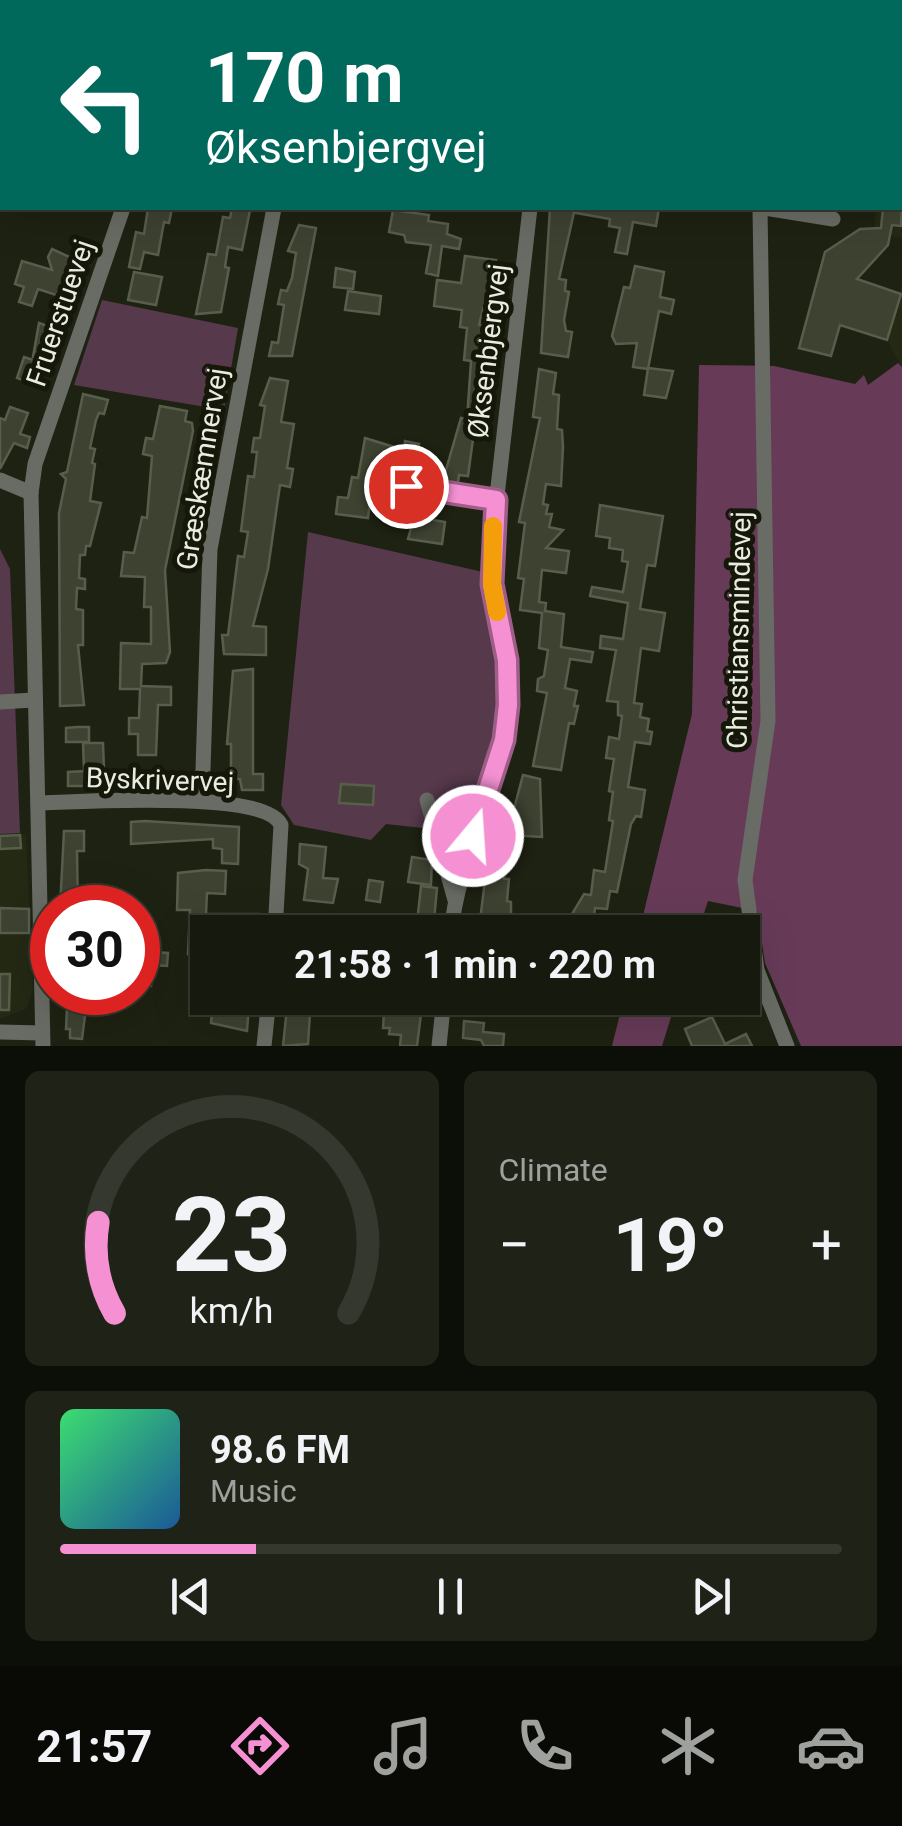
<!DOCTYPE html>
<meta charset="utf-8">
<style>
body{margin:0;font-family:Roboto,sans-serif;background:#1f2317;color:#f1f3f6;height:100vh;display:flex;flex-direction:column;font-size:38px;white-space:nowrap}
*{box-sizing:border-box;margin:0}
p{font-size:32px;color:#9ea19e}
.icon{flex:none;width:55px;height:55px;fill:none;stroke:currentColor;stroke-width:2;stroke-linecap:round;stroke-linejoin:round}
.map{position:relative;height:1046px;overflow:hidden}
.side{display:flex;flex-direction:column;gap:25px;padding:25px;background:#0c0e08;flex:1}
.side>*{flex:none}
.guide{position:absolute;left:0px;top:0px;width:902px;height:210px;box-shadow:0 10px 40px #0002,0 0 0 2px #35382e;background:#00695c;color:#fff;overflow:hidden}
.speed{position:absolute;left:30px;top:885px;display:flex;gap:20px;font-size:50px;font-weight:700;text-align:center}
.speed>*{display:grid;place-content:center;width:130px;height:130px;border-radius:50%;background:#161a0e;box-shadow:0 10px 40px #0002,0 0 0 2px #35382e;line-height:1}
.speed .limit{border:15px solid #d22;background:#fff;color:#111}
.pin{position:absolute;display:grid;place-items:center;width:85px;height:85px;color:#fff;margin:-42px;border:5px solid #fff;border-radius:50%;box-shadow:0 2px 10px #0007}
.me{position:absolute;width:110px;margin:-55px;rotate:18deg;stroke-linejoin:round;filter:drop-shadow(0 0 8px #0008)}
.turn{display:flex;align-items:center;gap:35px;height:210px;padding:0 40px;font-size:45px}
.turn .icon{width:130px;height:130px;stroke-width:2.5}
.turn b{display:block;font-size:70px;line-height:85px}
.big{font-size:75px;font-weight:700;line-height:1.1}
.side .card{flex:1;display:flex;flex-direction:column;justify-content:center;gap:15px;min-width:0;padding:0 35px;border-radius:15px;background:#1f2317}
.side .dial{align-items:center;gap:0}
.dial svg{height:260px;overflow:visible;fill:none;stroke:#35382e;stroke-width:7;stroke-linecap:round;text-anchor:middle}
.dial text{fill:#f1f3f6;stroke:none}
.song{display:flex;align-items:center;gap:30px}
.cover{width:120px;height:120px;border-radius:15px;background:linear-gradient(135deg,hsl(140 70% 55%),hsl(210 70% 35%))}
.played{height:10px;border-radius:5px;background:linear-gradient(90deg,#f591d2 25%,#35382e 25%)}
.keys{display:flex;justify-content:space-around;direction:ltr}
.heat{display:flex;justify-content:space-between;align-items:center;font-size:55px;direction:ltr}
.side .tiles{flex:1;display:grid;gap:25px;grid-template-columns:1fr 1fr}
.card:last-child{grid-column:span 2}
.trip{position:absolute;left:190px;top:915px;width:570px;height:100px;border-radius:0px;background:#161a0e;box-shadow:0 10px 40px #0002,0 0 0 2px #35382e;font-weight:700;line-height:100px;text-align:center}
.tab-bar{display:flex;height:160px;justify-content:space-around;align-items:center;background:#090a06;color:#9ea19e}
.tab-bar .icon{width:70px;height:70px}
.tab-bar .current{color:#f591d2}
.tab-bar b{font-size:45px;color:#f1f3f6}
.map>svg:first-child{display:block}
.built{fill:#232913}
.green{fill:#56394b}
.forest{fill:#673b58}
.building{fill:#3e4231;stroke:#585d4c;stroke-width:2.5}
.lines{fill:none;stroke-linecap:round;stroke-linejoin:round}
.minor{stroke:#696c64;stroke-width:15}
.route-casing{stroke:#9f5e88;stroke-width:25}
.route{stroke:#f591d2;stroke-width:18}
.slow{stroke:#f59e0b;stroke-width:18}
.labels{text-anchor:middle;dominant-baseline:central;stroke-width:10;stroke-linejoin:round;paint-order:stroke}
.street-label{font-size:28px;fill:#e9ece2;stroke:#151809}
</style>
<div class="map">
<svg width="902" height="1046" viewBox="0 0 902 1046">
<rect width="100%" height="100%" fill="#1e2212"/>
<!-- built -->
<g class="built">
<path d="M790,0H902V238L874,233L876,208H900V2Z"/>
<path d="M902,284V368L887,340Z"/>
<path d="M20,833L26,835L33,990L26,1009L0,1019V834Z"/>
</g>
<!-- green -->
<g class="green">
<path d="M102,300L238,328L224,410L74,385Z"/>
<path d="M308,532L483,572C488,608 498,643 501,680C506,739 477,799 458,853H434L423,828L386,824L371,840L294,825L281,805Z"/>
<path d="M0,549L10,569L20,833L0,834Z"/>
</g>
<!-- forest -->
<g class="forest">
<path d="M898,363L902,367V1046H801L765,963L757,911L708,901L698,932H639L692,714L699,365L774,366L855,384L864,375L868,385Z"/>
<path d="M624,998H677L662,1046H612Z"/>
</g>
<!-- building -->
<g class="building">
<path d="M148,208H172L169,223L164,222L158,255L144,252L140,269L129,267L136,232L144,234Z"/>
<path d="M232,208L250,210L242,250L228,247L225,267L229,268L221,312L196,314L208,254L216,255L223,217L230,218Z"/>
<path d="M550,208H575L559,279L566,280L565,291L569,292L564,320L566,331L572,332L568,357L541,353Z"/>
<path d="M576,208H659L656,226L633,222L627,254L615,252L620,228L609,226L610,219L576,213Z"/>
<path d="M883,208H902L901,226L892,225L888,245L857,279L901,294L887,340L840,325L831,356L799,348L825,252L860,229L881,228Z"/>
<path d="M393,210L429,215L428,221L448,224L447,234L461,239L459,249L442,246L438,276L426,273L431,245L406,242L404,235L389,232Z"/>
<path d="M299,225L316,228L292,356H269L272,342L278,343L284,305L278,304L281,290L287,291L292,278L296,253L288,251Z"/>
<path d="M52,249L78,261L66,290L62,289L59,296L38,289L32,306L19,302L24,287L15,284L22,261L52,270L48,257Z"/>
<path d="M465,256L496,260L479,325L493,327L494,332L485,407L480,411L478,439H473L468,476L459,475L458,483L443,480L461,418L467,419L471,361L464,360L467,328L460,327L462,310L434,306L437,280L461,283Z"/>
<path d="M635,266L664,272L660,297L674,300L671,314L659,311L648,369L633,367L637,343L616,344L612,336L624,287L630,288Z"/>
<path d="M336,268L355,272L353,289L334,287Z"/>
<path d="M134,272L162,277L156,305L128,300Z"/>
<path d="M348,291L381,296L379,314L345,310Z"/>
<path d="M39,323L62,331L50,363L33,357Z"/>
<path d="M24,357L39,362L31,383L17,378Z"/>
<path d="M648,368L673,371L666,398L644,395Z"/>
<path d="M539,369L556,373L553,394L559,395L557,429L562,430L563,447L561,486L546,484L543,504L548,505L546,514H552L549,527L563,530L546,548L569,551L566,573L542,570L539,602L546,603L545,611L564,614L561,647L593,652L591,662L570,659L565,688L577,691L574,706H578L574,724L569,723L561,770L533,766L547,693L537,691L538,679L544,676L548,650L539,648L542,613L520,610L524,579L518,578L525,523L519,522L540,418L533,417Z"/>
<path d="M270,378L288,381L281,422L294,424L287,468L293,469L290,487L280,485L268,569L253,626L266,627V655L224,654L222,635H228L238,556L244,557L248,532L241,531L248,476L254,477L257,452H252L254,438H260L265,406L260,405Z"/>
<path d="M83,394L108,400L104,414L99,413L96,420L90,448L95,449L92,463L95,464L90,501L101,503L90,546H86L85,555H80L79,578L85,579V589L77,588L76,609L83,610V645H78L84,705L60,706L59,513L66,479L61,474L67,472Z"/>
<path d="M160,406L187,411L185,421L192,423L193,431L165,570L170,652L166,663L142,664L141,686L171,687V705H158L156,755H138V734H129V718H139L140,689H120L121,643L151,644V607H144L145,577L121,576L124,552L134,553L142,517L147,518L152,456L143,454L146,438L153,439Z"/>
<path d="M10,407L28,413L20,434L30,437L27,448L14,443L0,469V418L5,420Z"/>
<path d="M365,438L404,450L405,441L419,444L417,455L406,453L402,469L375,464L368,518L336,514L338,497L348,498L352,477L358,478Z"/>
<path d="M418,502L436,504L433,520L445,522L442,544L408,539Z"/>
<path d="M600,505L663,516L655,566L647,565L640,609L665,613L659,651L641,648L636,687L634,703L642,704L640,717L649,719L647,731L652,732L650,744L635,742L628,787L645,790L641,817L636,816L631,824L617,892L610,891L607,909L595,908L594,917L572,914L584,894L591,895L594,870L605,872L613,821L609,820L613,792L609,791L614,759L606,758L609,737L619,739L622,716L618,715V702L607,701L616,650L600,648L601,636L623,639L628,603L590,596L592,587L623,592L628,562L622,561L623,550L609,548L610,538L596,536Z"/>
<path d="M253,669V774H263V790H242L240,779H231V744H227L233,671Z"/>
<path d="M78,727H89V742H66V728Z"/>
<path d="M83,743H103L104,770H84Z"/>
<path d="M86,771L87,786H68V772Z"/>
<path d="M523,775L540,779L542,837L507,835Z"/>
<path d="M341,784L374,786L373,805L339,803Z"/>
<path d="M145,821L239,827L238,864L222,863V849L213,848V839L131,844V822Z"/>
<path d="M64,831H84V851H77L78,908H60Z"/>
<path d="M20,835L21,848L0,849V836Z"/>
<path d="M300,844L326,847L323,878L338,879L333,903L304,900L308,869L299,864Z"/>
<path d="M489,847L508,849L504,879H509L507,901L511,902V932L479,929Z"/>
<path d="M412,857L432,860L431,885L408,882Z"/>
<path d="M206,870L226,871L225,894L207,893L206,914H258L256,932H208V955L188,954L190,910H177L178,873Z"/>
<path d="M369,880L383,882L380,902L366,900Z"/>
<path d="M421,886L437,888L433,932H416Z"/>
<path d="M0,908L29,909V933H0Z"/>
<path d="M138,951L168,953L167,966L152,965L151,986L138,985Z"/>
<path d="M0,974H10L9,1010H0Z"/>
<path d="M288,998H311L308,1044L283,1046Z"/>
<path d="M407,998H423L417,1046H400L401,1035L389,1034L390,1028H383L384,1012L406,1015Z"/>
<path d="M709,998H746V999L714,1011Z"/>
<path d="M213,1002L249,1006L247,1031L211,1023Z"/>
<path d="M67,1007L86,1008L82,1039L70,1038V1029H66Z"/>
<path d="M712,1017L725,1044L746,1034L752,1046H692L685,1029Z"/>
<path d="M464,1021L484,1023L483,1032L504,1034L503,1046H484L481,1040L463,1038Z"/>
</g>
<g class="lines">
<!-- minor -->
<g class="minor">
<path d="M23,2V0"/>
<path d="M164,2V0"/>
<path d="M557,2V0"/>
<path d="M776,2L777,0"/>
<path d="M0,91L2,85"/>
<path d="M760,208L768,721L745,880L757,970L787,1046"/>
<path d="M765,208L833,219"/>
<path d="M0,480L31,493"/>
<path d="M406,486L496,500"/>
<path d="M0,702L33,700"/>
<path d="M427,800L455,900"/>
<path d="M202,801L210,549L274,208"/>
<path d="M38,803C79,802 265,789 281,825L275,932"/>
<path d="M451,932C458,860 497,795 507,724C514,664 492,608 491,548L530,208"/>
<path d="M0,1032L42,1033"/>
<path d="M43,1046L31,493L35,464L123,208"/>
<path d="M264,1046L269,998"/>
<path d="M439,1046L444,998"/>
</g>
</g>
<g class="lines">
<!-- route casing -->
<g class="route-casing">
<path id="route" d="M406,486L496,500L492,584L507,660L508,705L504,740L473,836"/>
</g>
<!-- route -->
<use href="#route" class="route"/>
<!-- slow -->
<path class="slow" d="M493,526L492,584L497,612"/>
</g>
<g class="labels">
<!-- street labels -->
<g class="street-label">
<text transform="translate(60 313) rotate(-71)">Fruerstuevej</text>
<text transform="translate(488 351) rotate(-83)">Øksenbjergvej</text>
<text transform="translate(202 469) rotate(-81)">Græskæmnervej</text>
<text transform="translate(739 630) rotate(-89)">Christiansmindevej</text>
<text transform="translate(160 780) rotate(2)">Byskrivervej</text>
</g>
</g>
</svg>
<div class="speed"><div class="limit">30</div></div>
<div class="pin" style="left:406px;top:486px;background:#d93025"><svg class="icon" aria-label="arrive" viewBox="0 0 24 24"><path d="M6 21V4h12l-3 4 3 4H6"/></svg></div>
<svg class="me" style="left:473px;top:836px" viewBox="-20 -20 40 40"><circle r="17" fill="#f591d2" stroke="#fff" stroke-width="3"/><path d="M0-11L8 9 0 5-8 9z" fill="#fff"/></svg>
<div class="trip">21:58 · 1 min · 220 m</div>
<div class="guide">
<div class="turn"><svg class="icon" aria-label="left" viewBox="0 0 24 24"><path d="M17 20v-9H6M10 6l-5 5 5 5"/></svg><div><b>170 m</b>Øksenbjergvej</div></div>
</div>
</div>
<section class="side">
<div class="tiles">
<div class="card dial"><svg viewBox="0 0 100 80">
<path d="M14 69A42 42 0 1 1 86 69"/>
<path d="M14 69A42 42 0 0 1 9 41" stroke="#f591d2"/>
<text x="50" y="56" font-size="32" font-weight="700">23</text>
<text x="50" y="72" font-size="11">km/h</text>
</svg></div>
<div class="card"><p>Climate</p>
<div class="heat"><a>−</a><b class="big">19°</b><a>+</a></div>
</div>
<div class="card">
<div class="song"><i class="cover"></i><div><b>98.6 FM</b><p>Music</p></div></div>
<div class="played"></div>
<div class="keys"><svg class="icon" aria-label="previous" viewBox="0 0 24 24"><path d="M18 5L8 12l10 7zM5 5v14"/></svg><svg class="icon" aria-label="pause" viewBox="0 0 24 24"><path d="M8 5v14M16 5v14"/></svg><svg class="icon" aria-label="next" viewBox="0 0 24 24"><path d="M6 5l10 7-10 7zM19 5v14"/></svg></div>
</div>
</div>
</section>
<nav class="tab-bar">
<b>21:57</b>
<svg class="icon current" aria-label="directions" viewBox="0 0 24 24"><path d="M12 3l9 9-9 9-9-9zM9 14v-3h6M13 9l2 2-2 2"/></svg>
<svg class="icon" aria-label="music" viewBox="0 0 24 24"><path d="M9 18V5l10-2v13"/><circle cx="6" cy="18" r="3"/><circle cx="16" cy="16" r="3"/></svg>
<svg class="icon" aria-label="phone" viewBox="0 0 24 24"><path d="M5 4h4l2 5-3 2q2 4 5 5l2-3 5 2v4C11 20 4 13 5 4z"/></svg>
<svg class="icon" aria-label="climate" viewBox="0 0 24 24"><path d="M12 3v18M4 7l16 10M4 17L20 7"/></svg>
<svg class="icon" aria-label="car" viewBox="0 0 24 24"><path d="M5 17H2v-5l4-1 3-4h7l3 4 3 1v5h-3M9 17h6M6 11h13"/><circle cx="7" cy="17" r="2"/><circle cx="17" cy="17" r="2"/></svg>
</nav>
